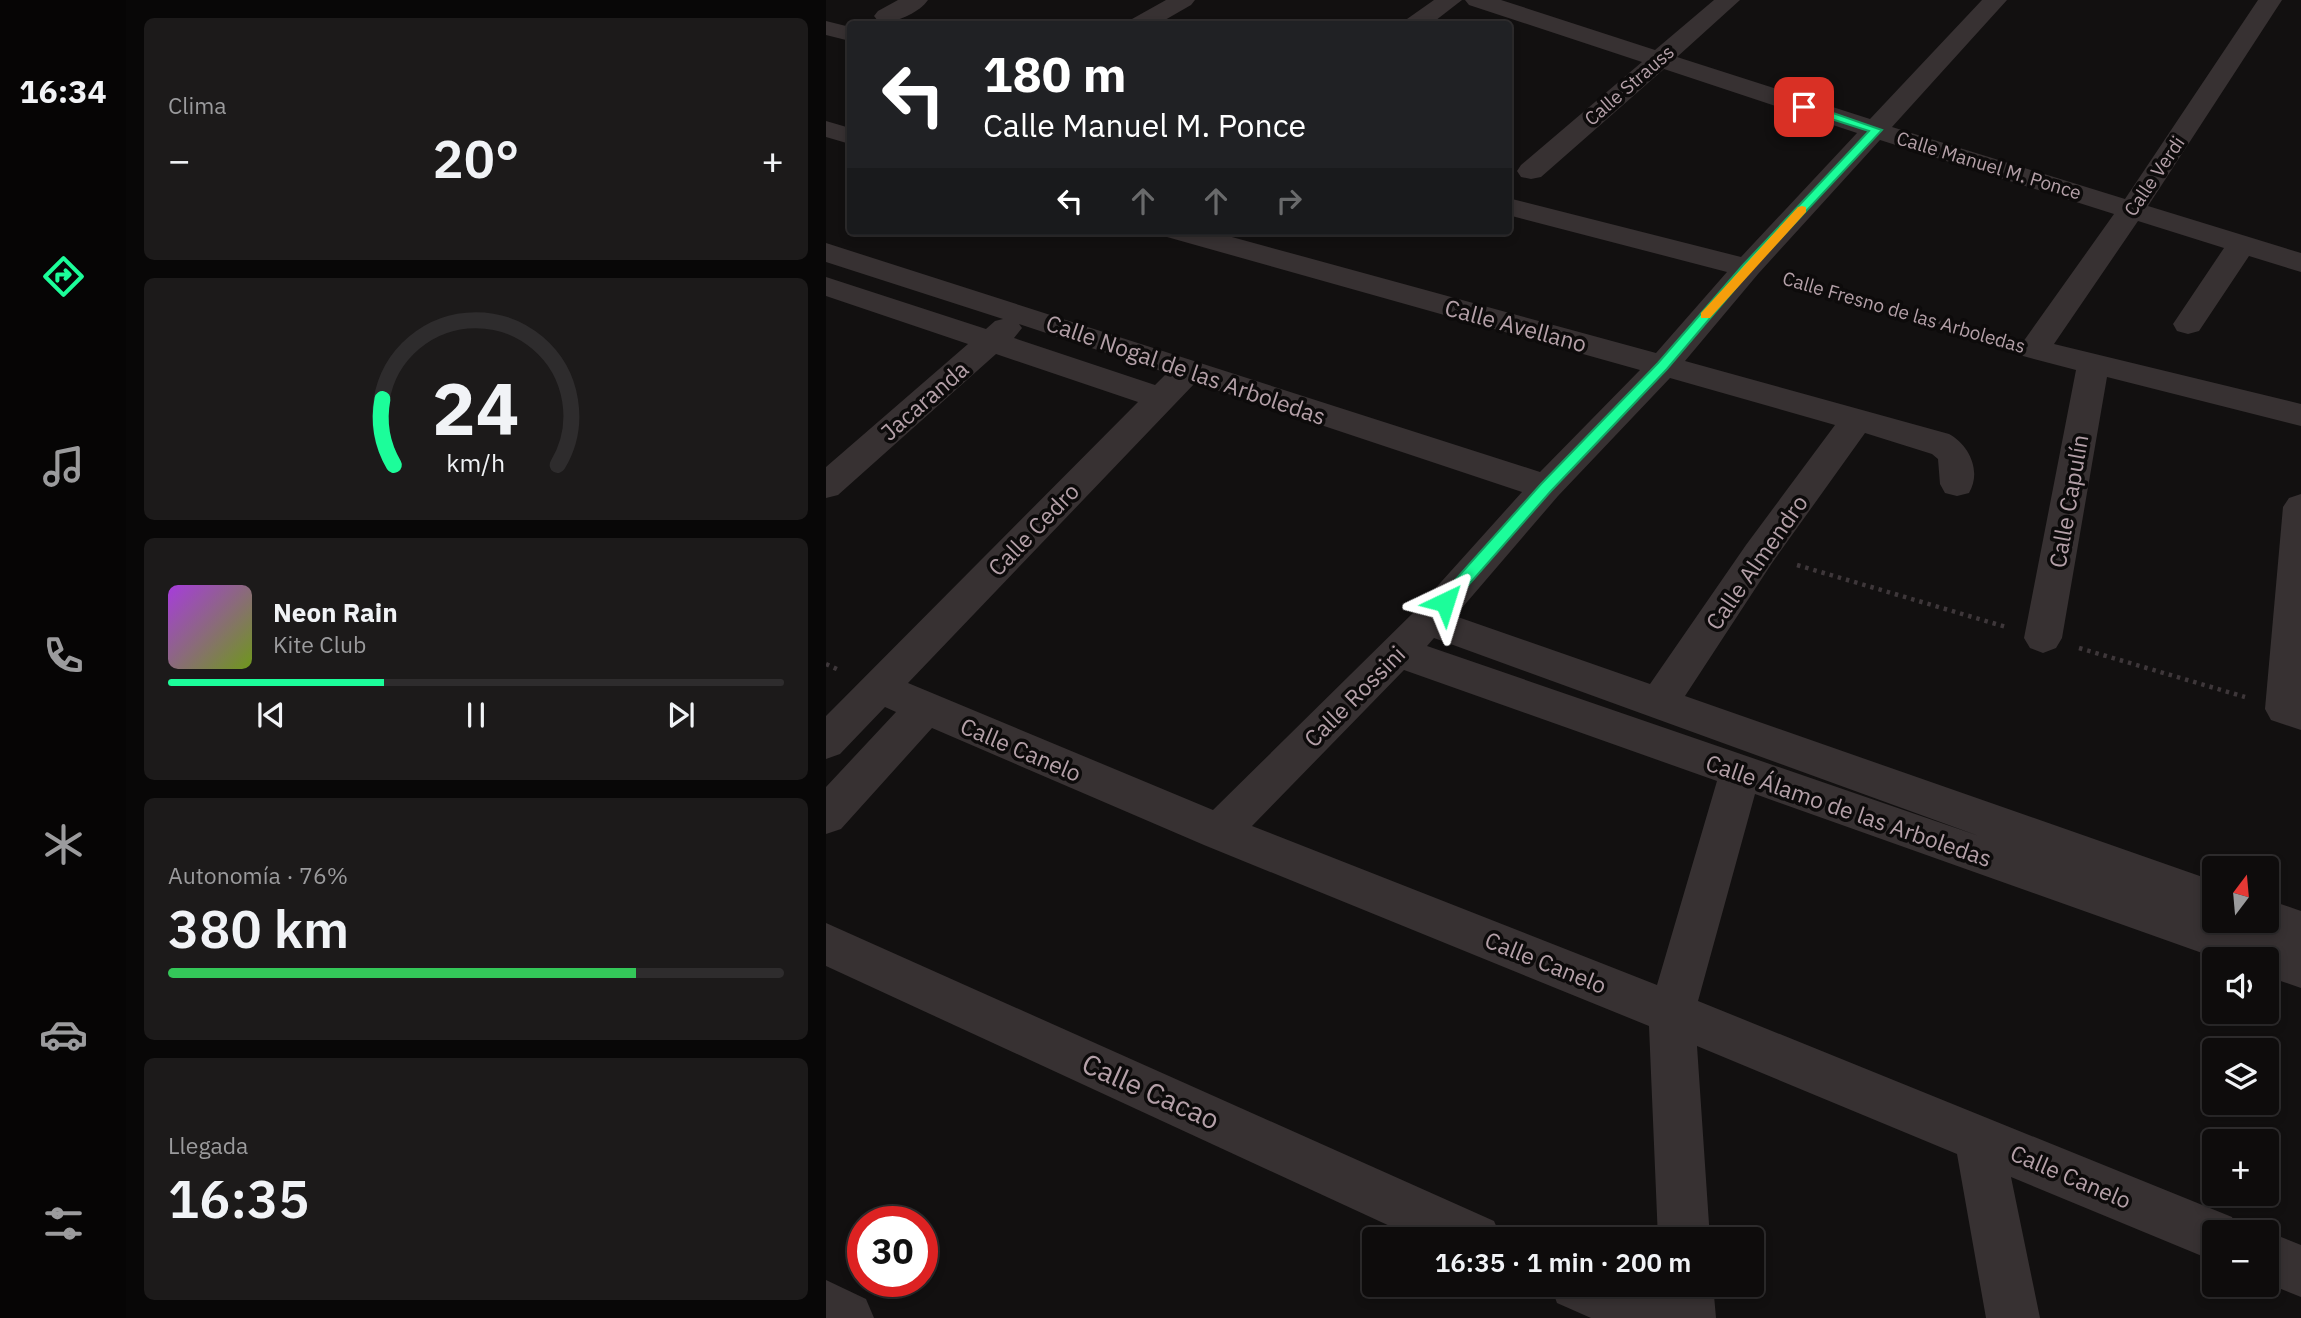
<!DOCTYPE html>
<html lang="es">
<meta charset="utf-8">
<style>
body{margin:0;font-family:"IBM Plex Sans",sans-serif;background:#1c1a1a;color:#f1f3f6;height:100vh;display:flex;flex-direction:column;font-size:26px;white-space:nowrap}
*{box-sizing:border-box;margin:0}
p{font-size:23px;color:#9b9b9d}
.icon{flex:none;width:38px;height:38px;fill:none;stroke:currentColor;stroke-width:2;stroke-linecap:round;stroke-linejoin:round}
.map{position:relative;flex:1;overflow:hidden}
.sheet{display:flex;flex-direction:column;gap:18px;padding:18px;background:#080707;width:700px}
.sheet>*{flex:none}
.hud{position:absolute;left:21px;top:21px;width:665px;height:214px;border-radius:7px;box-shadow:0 4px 10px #0003,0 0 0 2px #2e2c2d;background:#202124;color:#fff;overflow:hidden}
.needle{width:46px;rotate:16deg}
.fabs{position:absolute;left:1376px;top:856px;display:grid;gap:14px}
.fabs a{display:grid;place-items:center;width:77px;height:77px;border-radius:7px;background:#0e0c0c;box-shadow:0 4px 10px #0003,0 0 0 2px #2e2c2d;font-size:35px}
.speed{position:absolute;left:21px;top:1206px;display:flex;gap:14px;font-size:35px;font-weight:700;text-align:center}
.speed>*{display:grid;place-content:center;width:91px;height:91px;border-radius:50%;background:#0e0c0c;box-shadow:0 4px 10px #0003,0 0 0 2px #2e2c2d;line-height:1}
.speed .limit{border:10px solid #d22;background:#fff;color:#111}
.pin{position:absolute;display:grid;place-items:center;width:60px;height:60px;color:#fff;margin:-30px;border-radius:14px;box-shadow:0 4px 10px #0006}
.me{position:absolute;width:77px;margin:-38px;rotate:41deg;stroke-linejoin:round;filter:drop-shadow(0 0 5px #0008)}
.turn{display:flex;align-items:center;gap:24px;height:147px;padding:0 21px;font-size:32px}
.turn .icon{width:91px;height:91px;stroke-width:2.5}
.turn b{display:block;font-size:49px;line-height:60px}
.lanes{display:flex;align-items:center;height:66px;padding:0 21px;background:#0003;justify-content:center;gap:35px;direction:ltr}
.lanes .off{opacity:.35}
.big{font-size:52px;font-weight:600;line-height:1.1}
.sheet .widget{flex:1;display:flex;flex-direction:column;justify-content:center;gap:10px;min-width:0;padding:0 24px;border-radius:10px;background:#1c1a1a}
.sheet .dial{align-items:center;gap:0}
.dial svg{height:182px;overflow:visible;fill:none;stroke:#2e2c2d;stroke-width:7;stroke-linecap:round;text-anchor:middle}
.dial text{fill:#f1f3f6;stroke:none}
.song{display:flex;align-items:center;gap:21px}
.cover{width:84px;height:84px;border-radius:10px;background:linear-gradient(135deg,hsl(280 70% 55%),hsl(80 70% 35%))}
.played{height:7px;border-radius:4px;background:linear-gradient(90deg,#1cfd9a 35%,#2e2c2d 35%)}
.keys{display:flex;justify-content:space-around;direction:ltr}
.heat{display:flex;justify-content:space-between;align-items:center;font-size:38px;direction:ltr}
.charge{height:10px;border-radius:5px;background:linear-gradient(90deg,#34c759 76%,#2e2c2d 0)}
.trip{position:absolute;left:536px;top:1227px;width:402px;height:70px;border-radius:7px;background:#0e0c0c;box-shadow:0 4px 10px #0003,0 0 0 2px #2e2c2d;font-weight:600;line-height:70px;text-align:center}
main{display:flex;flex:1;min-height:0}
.menu{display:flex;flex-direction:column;width:126px;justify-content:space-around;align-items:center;background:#060505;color:#9b9b9d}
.menu .icon{width:49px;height:49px}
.menu .current{color:#1cfd9a}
.menu b{font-size:32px;color:#f1f3f6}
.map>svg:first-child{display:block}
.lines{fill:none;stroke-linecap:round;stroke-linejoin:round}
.path-far1{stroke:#3e373a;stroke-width:3.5;stroke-dasharray:2.5 3.5;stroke-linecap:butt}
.path{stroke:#3e373a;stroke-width:4.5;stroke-dasharray:3.5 5;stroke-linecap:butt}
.minor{fill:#373132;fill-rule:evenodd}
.route{fill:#1cfd9a;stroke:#12a464;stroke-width:2}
.slow{fill:#f59e0b}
.labels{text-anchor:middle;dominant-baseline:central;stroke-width:7;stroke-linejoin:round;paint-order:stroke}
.far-street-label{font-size:19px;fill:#b4a0a8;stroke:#0d0b0b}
.street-label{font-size:23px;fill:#b4a0a8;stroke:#0d0b0b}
.near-street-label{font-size:28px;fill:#b4a0a8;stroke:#0d0b0b}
</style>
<main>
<nav class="menu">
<b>16:34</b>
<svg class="icon current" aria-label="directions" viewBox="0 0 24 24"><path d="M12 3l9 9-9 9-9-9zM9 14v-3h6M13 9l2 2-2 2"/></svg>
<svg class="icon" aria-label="music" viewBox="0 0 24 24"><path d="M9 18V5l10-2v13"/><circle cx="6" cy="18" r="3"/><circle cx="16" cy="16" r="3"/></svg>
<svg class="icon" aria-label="phone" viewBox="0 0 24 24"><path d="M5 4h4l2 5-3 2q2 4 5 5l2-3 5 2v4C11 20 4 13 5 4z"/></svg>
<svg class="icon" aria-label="climate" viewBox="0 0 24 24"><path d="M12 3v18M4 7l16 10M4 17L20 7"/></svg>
<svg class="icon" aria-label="car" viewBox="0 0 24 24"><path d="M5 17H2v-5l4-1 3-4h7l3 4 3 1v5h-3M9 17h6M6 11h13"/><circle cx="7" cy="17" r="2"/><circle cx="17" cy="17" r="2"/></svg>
<svg class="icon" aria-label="filters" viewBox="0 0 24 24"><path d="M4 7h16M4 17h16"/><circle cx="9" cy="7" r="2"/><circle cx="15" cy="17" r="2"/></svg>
</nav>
<section class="sheet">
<div class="widget"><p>Clima</p>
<div class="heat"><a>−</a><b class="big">20°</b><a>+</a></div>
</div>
<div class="widget dial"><svg viewBox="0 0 100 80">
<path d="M14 69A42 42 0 1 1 86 69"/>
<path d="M14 69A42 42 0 0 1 9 40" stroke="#1cfd9a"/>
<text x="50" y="56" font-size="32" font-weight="700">24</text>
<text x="50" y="72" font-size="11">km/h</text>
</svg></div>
<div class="widget">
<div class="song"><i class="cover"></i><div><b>Neon Rain</b><p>Kite Club</p></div></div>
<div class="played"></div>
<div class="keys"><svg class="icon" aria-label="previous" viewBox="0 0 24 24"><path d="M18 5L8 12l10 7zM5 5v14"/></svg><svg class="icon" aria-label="pause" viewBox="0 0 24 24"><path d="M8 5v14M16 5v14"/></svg><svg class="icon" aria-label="next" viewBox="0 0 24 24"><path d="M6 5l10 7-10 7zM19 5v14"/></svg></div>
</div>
<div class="widget"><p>Autonomía · 76%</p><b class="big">380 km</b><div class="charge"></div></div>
<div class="widget"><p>Llegada</p><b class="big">16:35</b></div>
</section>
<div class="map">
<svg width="1475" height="1318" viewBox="0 0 1475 1318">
<rect width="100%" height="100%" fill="#121010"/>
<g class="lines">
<!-- path-far1 -->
<path class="path-far1" d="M956,278L1134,328"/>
<!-- path -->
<g class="path">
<path d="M1128,326L1177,340"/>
<path d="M971,565L1180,627"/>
<path d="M1253,648L1419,697"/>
<path d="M0,664L15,671"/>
</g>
<!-- minor -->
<g class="minor">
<path d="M72,0H102C93,13 67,25 52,21L48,16L52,11Z"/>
<path d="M340,0H369L365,5L332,24H303L306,19Z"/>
<path d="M608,0H636L605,24H578L581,19Z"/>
<path d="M639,0H675L829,50L888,0H914L851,57L1044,119L1156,0H1181L1066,127L1299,199L1432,0H1456L1322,206L1475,253V272L1423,256L1373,331L1362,334L1351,331L1347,324L1398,248L1312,221L1228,344L1475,404V426L1281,377L1236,638L1230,648L1217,653L1204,648L1198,638L1250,370L1197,356L1192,349L1288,214L1054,140L932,274L859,361L1123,434C1143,445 1156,471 1143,493L1131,496L1119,493L1114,484L1112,459L1106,454L1039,433L946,563L859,696L1388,881V920H1401L1422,928L1419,920H1440V899L1475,911V988L1440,976V959H1393L929,794L872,1001L1406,1217L1412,1232H1388V1261L1185,1177L1214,1318H1160L1131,1154L871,1046L884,1239H832L823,1026L378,845L106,728L15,829L0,834V787L70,712L59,707L14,754L0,759V716L312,402L170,354L12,495L0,498V467L142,344L0,296V277L160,329L169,321L177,319L0,262V243L714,472L814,370L341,237L337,231H384L830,353L901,272L682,215V198L915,257L1031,133L838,69L715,177L705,179L695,177L691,171L695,165L816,62L643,5ZM193,324L341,373L329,385L188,338L196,328ZM844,378L1009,425L920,545L824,684L629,616L732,496ZM369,383L696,492L589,611L387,810L82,683ZM608,638L1153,836L601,646ZM578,670L891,781L831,985L426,826Z"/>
<path d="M0,21L24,27V41L0,35Z"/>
<path d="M0,121L24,128V144L0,137Z"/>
<path d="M1475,494V730L1445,720L1439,709L1457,507L1463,498Z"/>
<path d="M0,923L668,1221L676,1239H592L0,966Z"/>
<path d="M1440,1231L1475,1245V1297L1440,1283V1232H1438Z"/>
<path d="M0,1280L40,1299L48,1318H0Z"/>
<path d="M724,1284H811L835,1296V1284H887L890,1318H765L731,1303Z"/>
</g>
</g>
<!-- route -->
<path class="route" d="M974,104H981L1056,130L925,270L841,369L725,491L624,606H613L611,602L613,598L715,484L832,363L917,265L1043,131L974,109Z"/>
<!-- slow -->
<path class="slow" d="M976,206L980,207V212L884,318H875V313L972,207Z"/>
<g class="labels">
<!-- far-street labels -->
<g class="far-street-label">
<text transform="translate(803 85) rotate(-41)">Calle Strauss</text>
<text transform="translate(1163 165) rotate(17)">Calle Manuel M. Ponce</text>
<text transform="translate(1328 176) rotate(-56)">Calle Verdi</text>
<text transform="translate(1078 312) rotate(16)">Calle Fresno de las Arboledas</text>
</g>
<!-- street labels -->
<g class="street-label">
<text transform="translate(690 325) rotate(15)">Calle Avellano</text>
<text transform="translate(360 369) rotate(19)">Calle Nogal de las Arboledas</text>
<text transform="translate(98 400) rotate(-41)">Jacaranda</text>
<text transform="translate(1242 501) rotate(-80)">Calle Capulín</text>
<text transform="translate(207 529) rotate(-46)">Calle Cedro</text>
<text transform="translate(930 562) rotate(-55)">Calle Almendro</text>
<text transform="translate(528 696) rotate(-45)">Calle Rossini</text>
<text transform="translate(195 749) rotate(23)">Calle Canelo</text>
<text transform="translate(1023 810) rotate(19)">Calle Álamo de las Arboledas</text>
<text transform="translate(720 962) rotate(22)">Calle Canelo</text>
<text transform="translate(1245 1176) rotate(23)">Calle Canelo</text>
</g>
<!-- near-street labels -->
<g class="near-street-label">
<text transform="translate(325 1091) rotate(24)">Calle Cacao</text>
</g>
</g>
</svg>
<div class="fabs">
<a><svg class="needle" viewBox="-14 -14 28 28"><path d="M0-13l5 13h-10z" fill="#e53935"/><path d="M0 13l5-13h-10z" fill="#9b9b9d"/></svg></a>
<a><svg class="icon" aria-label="sound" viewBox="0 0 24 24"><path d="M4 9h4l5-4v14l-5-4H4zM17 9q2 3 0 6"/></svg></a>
<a><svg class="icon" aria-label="layers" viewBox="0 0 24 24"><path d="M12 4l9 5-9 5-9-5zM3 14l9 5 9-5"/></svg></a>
<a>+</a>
<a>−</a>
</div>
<div class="speed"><div class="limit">30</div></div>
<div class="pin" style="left:978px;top:107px;background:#d93025"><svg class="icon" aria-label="arrive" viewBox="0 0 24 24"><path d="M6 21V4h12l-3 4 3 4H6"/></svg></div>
<svg class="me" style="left:619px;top:602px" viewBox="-20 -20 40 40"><path d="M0-17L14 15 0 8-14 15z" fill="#1cfd9a" stroke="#fff" stroke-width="4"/></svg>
<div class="trip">16:35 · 1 min · 200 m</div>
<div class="hud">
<div class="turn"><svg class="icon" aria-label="left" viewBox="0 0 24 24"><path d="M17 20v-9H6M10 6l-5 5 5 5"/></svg><div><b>180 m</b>Calle Manuel M. Ponce</div></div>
<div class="lanes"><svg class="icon" aria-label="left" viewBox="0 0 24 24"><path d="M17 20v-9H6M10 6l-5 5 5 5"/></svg><svg class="icon off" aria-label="ahead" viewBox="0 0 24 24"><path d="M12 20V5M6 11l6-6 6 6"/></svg><svg class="icon off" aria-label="ahead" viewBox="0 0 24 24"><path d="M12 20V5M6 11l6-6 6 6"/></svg><svg class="icon off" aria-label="right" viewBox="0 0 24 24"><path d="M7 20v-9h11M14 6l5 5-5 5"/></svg></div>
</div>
</div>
</main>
